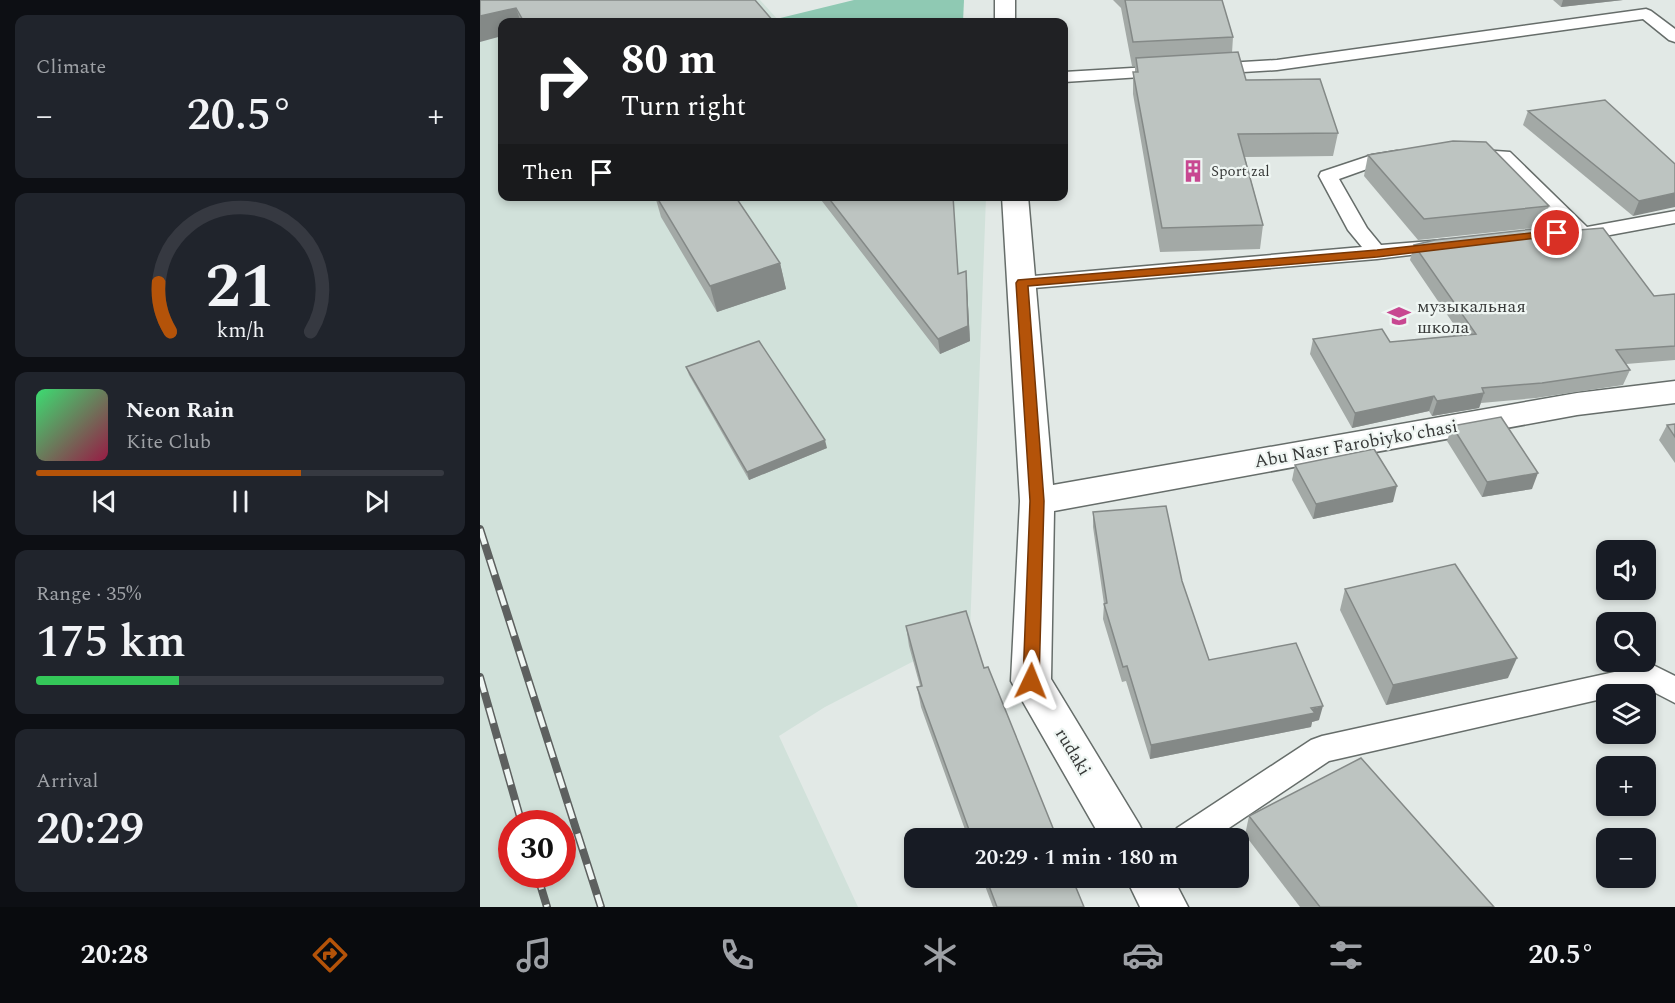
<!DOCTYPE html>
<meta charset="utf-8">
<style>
body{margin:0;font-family:Spectral,serif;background:#20242c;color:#f1f3f6;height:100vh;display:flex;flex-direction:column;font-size:22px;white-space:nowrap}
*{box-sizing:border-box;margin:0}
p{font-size:20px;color:#9ea1a6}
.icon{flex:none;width:33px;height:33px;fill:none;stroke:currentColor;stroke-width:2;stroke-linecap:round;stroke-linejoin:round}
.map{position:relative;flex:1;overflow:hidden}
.details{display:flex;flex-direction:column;gap:15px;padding:15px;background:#0d0f14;width:480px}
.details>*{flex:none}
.hud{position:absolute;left:18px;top:18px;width:570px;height:183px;border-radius:12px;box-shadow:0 3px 9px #0003;background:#202124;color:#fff;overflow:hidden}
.fabs{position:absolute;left:1116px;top:540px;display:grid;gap:12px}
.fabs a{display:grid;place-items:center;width:60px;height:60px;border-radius:12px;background:#171b24;box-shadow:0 3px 9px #0003;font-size:30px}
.speed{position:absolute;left:18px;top:810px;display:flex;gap:12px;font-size:30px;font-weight:700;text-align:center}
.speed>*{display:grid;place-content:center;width:78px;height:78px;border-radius:50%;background:#171b24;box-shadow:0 3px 9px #0003;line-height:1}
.speed .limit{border:9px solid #d22;background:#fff;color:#111}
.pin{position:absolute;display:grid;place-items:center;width:51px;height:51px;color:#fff;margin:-26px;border:3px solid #fff;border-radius:50%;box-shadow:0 2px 6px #0007}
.me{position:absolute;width:66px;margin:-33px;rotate:2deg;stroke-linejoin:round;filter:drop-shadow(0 0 4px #0008)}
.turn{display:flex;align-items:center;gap:21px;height:126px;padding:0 24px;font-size:27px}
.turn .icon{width:78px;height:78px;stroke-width:2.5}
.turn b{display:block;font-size:42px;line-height:51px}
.then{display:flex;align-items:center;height:57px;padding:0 24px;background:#0003;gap:12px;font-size:22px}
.big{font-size:45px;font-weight:600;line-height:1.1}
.details .widget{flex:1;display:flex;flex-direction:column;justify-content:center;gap:9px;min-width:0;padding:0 21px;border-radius:12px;background:#20242c}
.details .dial{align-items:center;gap:0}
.dial svg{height:156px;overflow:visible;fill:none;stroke:#363941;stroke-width:7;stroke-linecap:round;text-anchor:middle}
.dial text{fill:#f1f3f6;stroke:none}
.song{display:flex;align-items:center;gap:18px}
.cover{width:72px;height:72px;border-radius:9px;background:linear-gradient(135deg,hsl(140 70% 55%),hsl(340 70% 35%))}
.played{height:6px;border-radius:3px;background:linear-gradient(90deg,#b45309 65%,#363941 65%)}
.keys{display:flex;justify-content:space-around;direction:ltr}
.heat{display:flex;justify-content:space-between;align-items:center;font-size:33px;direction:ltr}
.charge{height:9px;border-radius:4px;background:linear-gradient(90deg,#34c759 35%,#363941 0)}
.trip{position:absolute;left:424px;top:828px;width:345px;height:60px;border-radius:12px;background:#171b24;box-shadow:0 3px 9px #0003;font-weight:600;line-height:60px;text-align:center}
.tab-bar{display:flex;height:96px;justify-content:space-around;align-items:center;background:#090b0e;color:#9ea1a6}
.tab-bar .icon{width:42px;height:42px}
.tab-bar .on{color:#b45309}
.tab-bar b{font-size:27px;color:#f1f3f6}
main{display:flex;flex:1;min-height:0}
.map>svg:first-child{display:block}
.built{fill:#d1e1da;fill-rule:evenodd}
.green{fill:#8fc9b3}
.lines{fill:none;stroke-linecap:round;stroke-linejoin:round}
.lane-casing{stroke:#666d6a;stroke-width:3}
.street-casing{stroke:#666d6a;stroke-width:3}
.lane{fill:#fff;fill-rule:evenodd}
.street{fill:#fff;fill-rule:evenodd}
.rail-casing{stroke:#5d605f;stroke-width:8}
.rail{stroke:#eff6f3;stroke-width:5;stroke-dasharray:16;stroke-linecap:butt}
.wall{fill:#a3a9a6}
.shaded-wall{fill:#848987}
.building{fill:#bdc4c1;stroke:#848987;stroke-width:1.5}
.route{fill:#b45309;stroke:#753606;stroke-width:1.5}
.labels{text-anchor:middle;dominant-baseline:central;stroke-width:4.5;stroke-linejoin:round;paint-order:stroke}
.far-poi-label{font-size:15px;fill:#373938;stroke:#eff6f3;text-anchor:start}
.poi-label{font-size:18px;fill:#373938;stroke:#eff6f3;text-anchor:start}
.street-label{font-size:18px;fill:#373938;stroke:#eff6f3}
</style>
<main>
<section class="details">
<div class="widget"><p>Climate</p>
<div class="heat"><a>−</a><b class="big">20.5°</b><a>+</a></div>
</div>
<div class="widget dial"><svg viewBox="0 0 100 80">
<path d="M14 69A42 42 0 1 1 86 69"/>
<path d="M14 69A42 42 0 0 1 8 44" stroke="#b45309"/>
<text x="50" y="56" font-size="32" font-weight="700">21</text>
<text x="50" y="72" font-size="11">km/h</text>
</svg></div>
<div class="widget">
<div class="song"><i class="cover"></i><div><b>Neon Rain</b><p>Kite Club</p></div></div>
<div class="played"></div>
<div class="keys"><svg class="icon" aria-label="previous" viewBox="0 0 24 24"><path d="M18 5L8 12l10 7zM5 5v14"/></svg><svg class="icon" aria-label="pause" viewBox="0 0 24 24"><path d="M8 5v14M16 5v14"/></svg><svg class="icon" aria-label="next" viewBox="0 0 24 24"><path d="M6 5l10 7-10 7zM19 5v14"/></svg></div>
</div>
<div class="widget"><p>Range · 35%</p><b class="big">175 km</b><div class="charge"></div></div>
<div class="widget"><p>Arrival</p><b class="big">20:29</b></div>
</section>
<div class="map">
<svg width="1195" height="907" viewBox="0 0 1195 907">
<rect width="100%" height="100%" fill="#e2e9e6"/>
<!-- built -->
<path class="built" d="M0,0H280L300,22H22V196L506,197L490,632L345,707L299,736L378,907H0ZM32,824H82V874H32Z"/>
<!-- green -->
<path class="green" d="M374,0H484L483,22L288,21Z"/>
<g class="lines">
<!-- lane casing -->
<g class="lane-casing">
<g id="lane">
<path d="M1166,9L1171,11L1195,29V42L1189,40L1163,19L797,70L730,74L722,69L730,64L797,60Z"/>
<path d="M686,66L694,71L692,75L584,82V72Z"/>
<path d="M987,149L1030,152L1107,227L1195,211V223L1103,240L1084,237L1081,233L1086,228L1019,161L981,158L978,154L981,150Z"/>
<path d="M917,151L923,152L926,156L923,160L901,164L859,179L887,228L901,245L964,240L971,242L974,246L971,250L897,259L542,289L535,288L532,283L535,278L542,277L882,247L868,230L839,176L841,172L892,155Z"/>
<path d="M1171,664L1195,676V703L1168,689L1142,694H1126V698L849,761L734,838H692L697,828L831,740L842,736Z"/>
</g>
</g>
<!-- street casing -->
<g class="street-casing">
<g id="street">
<rect x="515" y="0" width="20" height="22"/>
<path d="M522,196H548L573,485L1097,393L1195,381V403L1097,415L574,511L571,679L659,824L666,838H621L531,681L540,501Z"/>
<path d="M646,878H693L708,907H660Z"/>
</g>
</g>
<!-- lane -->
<use href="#lane" class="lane"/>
<!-- street -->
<use href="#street" class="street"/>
<!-- rail casing -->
<g class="rail-casing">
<g id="rail">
<path d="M0,529L121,907"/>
<path d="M0,677L42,824"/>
<path d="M57,874L67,907"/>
</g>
</g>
<!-- rail -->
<use href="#rail" class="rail"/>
</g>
<!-- wall -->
<g class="wall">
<path d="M0,0L294,22H22Z"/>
<path d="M633,0H742L753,37L752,53L766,80L858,133L853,156L765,157L783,225L780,249L680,252L653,94V72H655V66H652L641,8Z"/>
<path d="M1073,0H1143L1081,7Z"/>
<path d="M1048,111L1195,164L1153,216L1043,125Z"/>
<path d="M888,155L1069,206L1062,227L938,240L884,176Z"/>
<path d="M175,196H255L300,263L306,289L237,312L181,217Z"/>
<path d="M338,196H473L478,274L487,286L490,341L460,354Z"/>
<path d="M1086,231L1174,296L1195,294V360L1146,364L1150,370L1143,385L1056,398L1001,403L999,408L952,416L949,411L872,428L830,354L833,339L910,342L981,335L930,260L934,245Z"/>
<path d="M206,367L347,448L269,480L209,375Z"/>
<path d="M1195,424V463L1179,440L1187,425Z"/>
<path d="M972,426L1052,489L1002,497L967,441Z"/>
<path d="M815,465L913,502L833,519L812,480Z"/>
<path d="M613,512L702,581L729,660L839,720L832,722L831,727L670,759L646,681L642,682L623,619L624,604L613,527Z"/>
<path d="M865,589L1028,678L906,705L860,610Z"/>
<path d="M426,626L504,668L577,838H488L441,707L437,687L440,686L429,646Z"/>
<path d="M769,816L1014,907H820L765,835Z"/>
<path d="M502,878H592L604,907H513Z"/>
</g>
<!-- shaded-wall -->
<g class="shaded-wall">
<path d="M1083,0H1143L1081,7Z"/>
<path d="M36,8L41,22H22V36L0,42V16Z"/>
<path d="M1195,193V207L1153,216L1159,201Z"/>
<path d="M300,263L306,289L237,312L230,286Z"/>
<path d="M486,271L490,341L460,354L458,339Z"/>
<path d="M1004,393L999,408L952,416L957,401Z"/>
<path d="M954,396L949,411L872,428L875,413Z"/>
<path d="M345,440L347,448L269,480L267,472Z"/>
<path d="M1058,473L1052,489L1002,497L1007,482Z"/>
<path d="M917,486L913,502L833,519L836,504Z"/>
<path d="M1037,658L1028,678L906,705L913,685Z"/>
<path d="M843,706L839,720L832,722L831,727L670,759L671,745Z"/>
</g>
<!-- building -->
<g class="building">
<path d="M0,0H275L294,22H44L36,8L0,16Z"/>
<path d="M645,0H742L753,37L653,42Z"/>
<path d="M758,52L766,80L840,79L858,133L758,134L783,225L682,228L653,72H658L656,58Z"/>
<path d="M1125,100L1195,164V193L1159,201L1048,111Z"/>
<path d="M973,141L1006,142L1069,206L944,219L888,155Z"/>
<path d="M176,196H255L300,263L230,286Z"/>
<path d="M347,196H473L478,274L486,271L488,326L458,339Z"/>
<path d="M1081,226L1086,231L1123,228L1174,296L1195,294V346L1136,350L1150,370L1062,383L1002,388L1004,393L957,401L954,396L875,413L833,339L902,329L910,342L996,334L934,245L955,240Z"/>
<path d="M279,341L345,440L267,472L206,367Z"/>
<path d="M1021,417L1058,473L1007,482L972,426Z"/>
<path d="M1195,424V437L1187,425Z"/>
<path d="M894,449L917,486L836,504L815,465Z"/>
<path d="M686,506L702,581L729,660L816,643L843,706L831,708L835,713L671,745L647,666L643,667L624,604L627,603L613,512Z"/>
<path d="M975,564L1037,658L913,685L865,589Z"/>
<path d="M486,611L504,668L508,667L577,838H492L437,687L442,686L426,626Z"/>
<path d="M881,758L1014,907H840L769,816Z"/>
<path d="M506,878H592L604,907H517Z"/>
</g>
<!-- route -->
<path class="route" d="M1077,230L1081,231V235L897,257L548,286L564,501L559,681L557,686L551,688L546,686L543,681L550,501L536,283L538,280L897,250Z"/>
<!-- icons -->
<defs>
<g id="building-bare" transform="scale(1.8)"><path d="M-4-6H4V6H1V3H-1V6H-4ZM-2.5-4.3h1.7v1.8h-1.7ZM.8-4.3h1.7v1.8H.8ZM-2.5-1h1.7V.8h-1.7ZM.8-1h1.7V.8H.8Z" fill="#c84791" stroke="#eff6f3" stroke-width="2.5" paint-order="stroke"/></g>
<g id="school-bare" transform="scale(1.8)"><path d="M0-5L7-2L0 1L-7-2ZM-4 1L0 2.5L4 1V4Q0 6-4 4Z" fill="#c84791" stroke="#eff6f3" stroke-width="2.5" paint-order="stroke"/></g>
</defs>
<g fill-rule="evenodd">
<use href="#building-bare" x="713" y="171"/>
<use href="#school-bare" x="919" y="316"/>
</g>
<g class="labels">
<!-- far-poi labels -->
<g class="far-poi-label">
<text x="731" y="171">Sport zal</text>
</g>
<!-- poi labels -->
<g class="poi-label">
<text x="937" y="306">музыкальная<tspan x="937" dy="21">школа</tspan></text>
</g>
<!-- street labels -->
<g class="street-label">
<text transform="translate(876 444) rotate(-10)">Abu Nasr Farobiyko'chasi</text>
<text transform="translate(593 752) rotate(59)">rudaki</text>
</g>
</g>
</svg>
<div class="fabs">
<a><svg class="icon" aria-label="sound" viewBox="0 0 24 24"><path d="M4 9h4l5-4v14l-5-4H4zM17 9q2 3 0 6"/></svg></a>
<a><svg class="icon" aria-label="search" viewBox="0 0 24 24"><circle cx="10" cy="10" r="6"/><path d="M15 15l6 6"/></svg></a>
<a><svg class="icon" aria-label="layers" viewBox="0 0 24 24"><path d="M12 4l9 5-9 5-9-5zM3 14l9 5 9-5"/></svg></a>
<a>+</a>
<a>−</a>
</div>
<div class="speed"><div class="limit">30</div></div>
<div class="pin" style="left:1077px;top:233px;background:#d93025"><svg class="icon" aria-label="arrive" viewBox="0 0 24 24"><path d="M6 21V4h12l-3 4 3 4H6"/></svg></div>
<svg class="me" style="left:551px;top:681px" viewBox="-20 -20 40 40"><path d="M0-17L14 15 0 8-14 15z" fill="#b45309" stroke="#fff" stroke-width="4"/></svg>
<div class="trip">20:29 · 1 min · 180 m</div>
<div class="hud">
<div class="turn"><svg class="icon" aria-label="right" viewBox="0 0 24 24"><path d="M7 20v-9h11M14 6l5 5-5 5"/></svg><div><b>80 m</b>Turn right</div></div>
<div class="then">Then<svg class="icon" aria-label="arrive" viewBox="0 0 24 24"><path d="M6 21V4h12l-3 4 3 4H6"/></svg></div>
</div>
</div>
</main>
<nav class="tab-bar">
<b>20:28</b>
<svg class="icon on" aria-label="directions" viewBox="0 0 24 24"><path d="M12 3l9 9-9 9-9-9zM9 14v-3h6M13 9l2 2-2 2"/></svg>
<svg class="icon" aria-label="music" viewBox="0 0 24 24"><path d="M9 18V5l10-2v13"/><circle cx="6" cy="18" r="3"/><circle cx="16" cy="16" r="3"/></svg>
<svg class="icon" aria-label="phone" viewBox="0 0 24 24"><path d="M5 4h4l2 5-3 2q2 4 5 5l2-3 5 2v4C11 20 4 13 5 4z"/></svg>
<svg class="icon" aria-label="climate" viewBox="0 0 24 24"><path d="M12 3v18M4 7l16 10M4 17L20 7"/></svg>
<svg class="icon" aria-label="car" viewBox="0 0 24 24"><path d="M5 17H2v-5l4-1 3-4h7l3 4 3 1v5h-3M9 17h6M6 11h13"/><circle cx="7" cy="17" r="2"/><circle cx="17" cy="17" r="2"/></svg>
<svg class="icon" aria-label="filters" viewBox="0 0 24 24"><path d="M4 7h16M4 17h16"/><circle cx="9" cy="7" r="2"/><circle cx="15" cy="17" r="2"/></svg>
<b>20.5°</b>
</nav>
